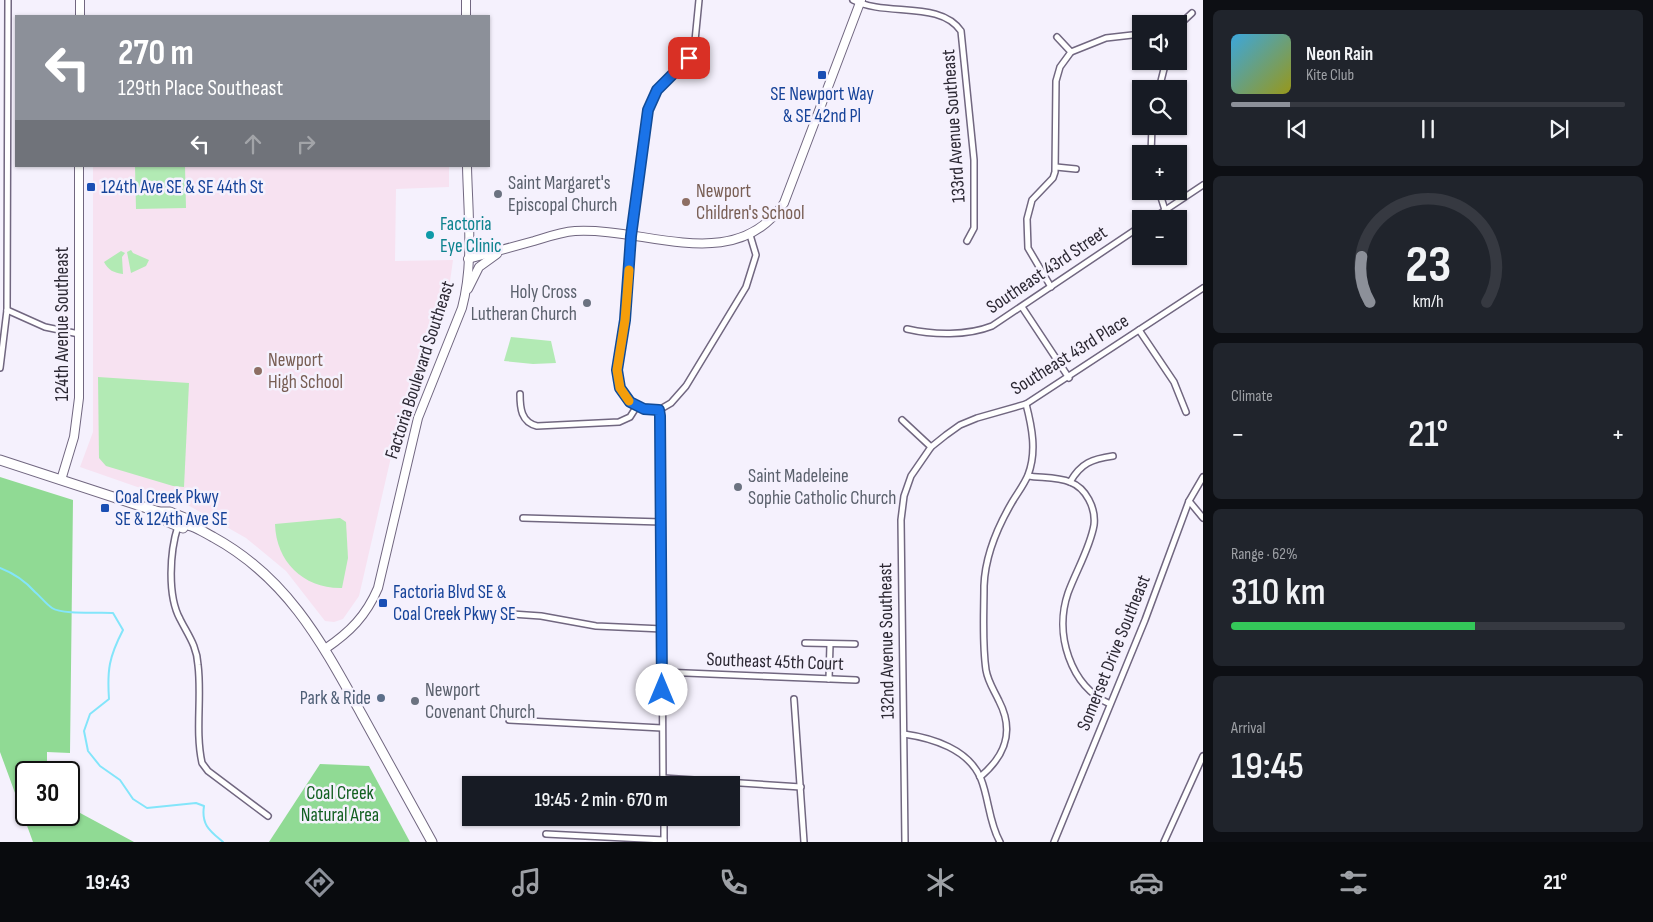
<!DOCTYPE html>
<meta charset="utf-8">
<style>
body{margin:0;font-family:"Sofia Sans Condensed",sans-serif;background:#20242c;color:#f1f3f6;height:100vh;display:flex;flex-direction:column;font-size:19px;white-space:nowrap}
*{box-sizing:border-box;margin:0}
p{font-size:16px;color:#9ea1a6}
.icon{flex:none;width:28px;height:28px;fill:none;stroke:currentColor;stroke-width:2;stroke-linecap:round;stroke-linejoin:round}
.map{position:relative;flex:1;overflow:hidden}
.drawer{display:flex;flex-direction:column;gap:10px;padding:10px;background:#0d0f14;width:450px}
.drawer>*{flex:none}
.top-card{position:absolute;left:15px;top:15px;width:475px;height:152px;border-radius:0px;box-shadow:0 1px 4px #0004;background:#8c9099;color:#fff;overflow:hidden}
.fabs{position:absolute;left:1132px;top:15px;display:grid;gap:10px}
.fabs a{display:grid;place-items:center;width:55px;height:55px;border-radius:0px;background:#171b24;box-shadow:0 1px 4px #0004;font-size:25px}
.speed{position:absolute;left:15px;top:761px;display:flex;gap:10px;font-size:25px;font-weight:700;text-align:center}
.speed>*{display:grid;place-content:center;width:65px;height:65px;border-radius:50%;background:#171b24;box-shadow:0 1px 4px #0004;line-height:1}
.speed .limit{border:2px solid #111;border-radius:8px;background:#fff;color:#111}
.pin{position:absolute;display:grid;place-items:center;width:42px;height:42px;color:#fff;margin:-21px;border-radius:10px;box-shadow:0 2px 8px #0006}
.me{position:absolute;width:55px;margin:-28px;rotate:0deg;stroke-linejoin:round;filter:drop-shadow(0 0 4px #0008)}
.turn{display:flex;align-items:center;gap:18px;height:105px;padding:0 20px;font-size:22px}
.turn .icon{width:65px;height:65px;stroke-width:2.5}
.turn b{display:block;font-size:35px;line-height:42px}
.lanes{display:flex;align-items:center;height:48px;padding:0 20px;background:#0003;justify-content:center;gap:25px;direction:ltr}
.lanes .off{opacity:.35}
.big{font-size:38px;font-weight:600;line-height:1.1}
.drawer .widget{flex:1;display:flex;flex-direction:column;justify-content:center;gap:8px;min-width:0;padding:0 18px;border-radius:8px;background:#20242c}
.drawer .dial{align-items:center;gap:0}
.dial svg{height:130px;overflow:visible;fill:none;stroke:#363941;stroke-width:7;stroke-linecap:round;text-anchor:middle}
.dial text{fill:#f1f3f6;stroke:none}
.song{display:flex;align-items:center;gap:15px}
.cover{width:60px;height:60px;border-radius:8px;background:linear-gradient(135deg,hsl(200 70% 55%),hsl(60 70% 35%))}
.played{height:5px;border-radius:2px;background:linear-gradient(90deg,#8c9099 15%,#363941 15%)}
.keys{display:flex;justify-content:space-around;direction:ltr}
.heat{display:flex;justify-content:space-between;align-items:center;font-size:28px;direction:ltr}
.charge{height:8px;border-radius:4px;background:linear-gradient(90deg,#34c759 62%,#363941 0)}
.trip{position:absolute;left:462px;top:776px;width:278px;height:50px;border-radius:0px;background:#171b24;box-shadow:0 1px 4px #0004;font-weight:600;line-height:50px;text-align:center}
.dock{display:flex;height:80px;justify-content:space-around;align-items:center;background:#090b0e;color:#9ea1a6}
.dock .icon{width:35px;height:35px}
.dock .active{color:#8c9099}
.dock b{font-size:22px;color:#f1f3f6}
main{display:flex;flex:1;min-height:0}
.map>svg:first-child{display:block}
.education{fill:#f7e2f1}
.green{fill:#b2eab4}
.forest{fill:#90da94}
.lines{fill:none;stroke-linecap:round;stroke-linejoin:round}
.stream{stroke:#83e5fa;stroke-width:2}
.street-casing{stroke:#716780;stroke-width:8}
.secondary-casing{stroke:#716780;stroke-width:10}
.primary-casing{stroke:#716780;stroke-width:11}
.street{stroke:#fff;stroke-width:5}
.secondary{stroke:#fff;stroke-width:8}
.primary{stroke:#fff;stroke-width:9}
.route-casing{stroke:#114b97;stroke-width:12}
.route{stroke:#1a73e8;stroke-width:9}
.slow{stroke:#f59e0b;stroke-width:9}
.transit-dot{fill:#1a4fb4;stroke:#f5f1fd;stroke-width:2}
.worship-dot{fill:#6b7280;stroke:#f5f1fd;stroke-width:2}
.education-dot{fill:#8d6e63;stroke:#f5f1fd;stroke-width:2}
.culture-dot{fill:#0f9aa8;stroke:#f5f1fd;stroke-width:2}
.service-dot{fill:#5c6f8a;stroke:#f5f1fd;stroke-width:2}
.labels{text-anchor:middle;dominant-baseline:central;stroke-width:5;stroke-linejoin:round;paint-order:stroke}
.transit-label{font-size:19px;fill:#164399;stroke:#f5f1fd;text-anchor:start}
.street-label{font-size:19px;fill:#2c2833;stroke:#f5f1fd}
.worship-label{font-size:19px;fill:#5b616d;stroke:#f5f1fd;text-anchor:start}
.education-label{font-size:19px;fill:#785e54;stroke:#f5f1fd;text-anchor:start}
.culture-label{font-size:19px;fill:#0d838f;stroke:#f5f1fd;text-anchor:start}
.service-label{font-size:19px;fill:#4e5e75;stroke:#f5f1fd;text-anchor:end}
.park-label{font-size:19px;fill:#115f20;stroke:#f5f1fd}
</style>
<main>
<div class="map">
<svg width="1203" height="842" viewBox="0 0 1203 842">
<rect width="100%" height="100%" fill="#f5f1fd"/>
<!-- education -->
<path class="education" d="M93,166H449V187L396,189L395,261L453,260L446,310L394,444L359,596L343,619L334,622L325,621L286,571L246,538L186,504L80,467L93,432Z"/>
<!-- green -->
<g class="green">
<path d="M135,166H185L186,208L136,209Z"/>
<path d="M131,250L133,253L149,260L146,266L131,273L127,252Z"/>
<path d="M121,251L125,253L122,257L123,274C114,273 108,270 104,262Z"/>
<path d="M511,337L551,341L556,363L533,364L504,361Z"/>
<path d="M98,377L189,383L184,487L173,486L106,466L99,458Z"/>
<path d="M340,518L346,522L348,558L342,588C304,589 276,562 275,524Z"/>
</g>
<!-- forest -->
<g class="forest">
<path d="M0,477L73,500L70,753L47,752V772H26V815H69V807L134,842H33L0,752Z"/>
<path d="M320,764L369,766L410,842H269Z"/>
</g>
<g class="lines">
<!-- stream -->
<path class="stream" d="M0,568C13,573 26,582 35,592C41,597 46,604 52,608C62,615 99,612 113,613L123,630C109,657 107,670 109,699L90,714L84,731L88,751L100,766L120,780L133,799L147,808L196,803L204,806C201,825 210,831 223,842"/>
<!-- street casing -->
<g class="street-casing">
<g id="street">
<path d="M699,0L694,51L683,66L657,90L648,110L631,236L625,320L617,371L619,388L624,396L637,406L659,410L671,403L686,386L746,287L756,255L750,235"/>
<path d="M853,0C886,17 940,0 961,31L974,160V228L967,241"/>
<path d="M1179,25L1192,13"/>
<path d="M1057,37L1071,52L1106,38L1141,34"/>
<path d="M1159,89L1166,61"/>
<path d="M1140,123H1141"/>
<path d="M1151,154L1152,126"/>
<path d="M1056,167L1076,169"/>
<path d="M1159,191L1165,210"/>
<path d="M1152,219L1203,185"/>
<path d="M1051,287L1028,248L1027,219L1032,200L1053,178L1055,172L1056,81L1060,67L1071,52"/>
<path d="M1022,307L1069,378"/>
<path d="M7,310L45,327L79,334"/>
<path d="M907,329C933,335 967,336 992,326L1141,226"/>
<path d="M1139,330L1174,382L1186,412"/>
<path d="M0,368L7,310L8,0"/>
<path d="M520,394C520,408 521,422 537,426L619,422L630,417L637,406"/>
<path d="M659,410L661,431L663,785"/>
<path d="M902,420L931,447"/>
<path d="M1028,476C1041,478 1058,477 1070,482C1086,488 1096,508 1094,525C1090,548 1076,571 1068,593C1054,634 1070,686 1110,704"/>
<path d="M1070,482C1081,463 1092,459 1113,456"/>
<path d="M1189,501L1203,518"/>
<path d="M523,518L662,522"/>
<path d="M178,526C170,551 167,595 180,619C188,635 197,646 198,665C202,697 195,731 202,763L208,771L268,816"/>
<path d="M512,614L541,616L596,626L663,629"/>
<path d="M805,643L855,644"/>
<path d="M662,672L856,680"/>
<path d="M829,679L830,644"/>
<path d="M794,699L804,842"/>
<path d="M509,720L662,728"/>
<path d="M904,734C932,738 969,749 981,779C989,799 989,823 1000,842"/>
<path d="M980,777C1005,756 1015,732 999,701C994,690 988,682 986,670C982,643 984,613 984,586C985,557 996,530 1011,504C1016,495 1024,485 1028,475C1037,452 1032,427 1026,404"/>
<path d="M663,778L801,787"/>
<path d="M664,818V842"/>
<path d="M546,834L664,840"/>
<path d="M905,842L901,520L904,496L911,476L931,447L946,435L960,425L977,418L1026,404L1203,288"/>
<path d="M1054,842L1145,620L1189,501L1203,477"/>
<path d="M1164,842L1203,756"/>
</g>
</g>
<!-- secondary casing -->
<g class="secondary-casing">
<g id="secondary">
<path d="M466,0V16"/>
<path d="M80,16V0"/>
<path d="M468,259C490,253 512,247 534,241C547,237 561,232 575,231C646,227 735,276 784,203L861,0"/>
<path d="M468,289L479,267L497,254"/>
<path d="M61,480L74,437L79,398V166"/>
<path d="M325,649C350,632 366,616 378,588L418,418L462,308C474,263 468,213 467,166"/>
</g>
</g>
<!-- primary casing -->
<g class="primary-casing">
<g id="primary">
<path d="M0,460L159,512H170L197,523"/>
<path d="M159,512L168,522L183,528"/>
<path d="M178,526C189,521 203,532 213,537C288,578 322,643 362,715C385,757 409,800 432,842"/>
</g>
</g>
<!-- street -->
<use href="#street" class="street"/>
<!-- secondary -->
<use href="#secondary" class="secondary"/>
<!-- primary -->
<use href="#primary" class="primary"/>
</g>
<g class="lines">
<!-- route casing -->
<g class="route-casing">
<path id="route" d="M662,690L660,416L659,410L644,409L630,402L620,388L617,370L625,320L631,236L648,110L657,90L689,58"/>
</g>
<!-- route -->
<use href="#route" class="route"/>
<!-- slow -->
<path class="slow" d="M629,401L620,388L617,370L625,320L629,270"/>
</g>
<!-- markers -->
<g class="transit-dot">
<rect x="817" y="70" width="10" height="10" rx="2.5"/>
<rect x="86" y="182" width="10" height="10" rx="2.5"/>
<rect x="100" y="503" width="10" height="10" rx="2.5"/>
<rect x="378" y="598" width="10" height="10" rx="2.5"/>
</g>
<g class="worship-dot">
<circle cx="498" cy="194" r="5"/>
<circle cx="587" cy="303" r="5"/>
<circle cx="738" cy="487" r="5"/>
<circle cx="415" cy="701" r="5"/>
</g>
<g class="education-dot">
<circle cx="686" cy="202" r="5"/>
<circle cx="258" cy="371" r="5"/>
</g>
<circle class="culture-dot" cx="430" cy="235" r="5"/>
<circle class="service-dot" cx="381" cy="698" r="5"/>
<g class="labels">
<!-- transit labels -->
<g class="transit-label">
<text x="822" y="94" text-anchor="middle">SE Newport Way<tspan x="822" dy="22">&amp; SE 42nd Pl</tspan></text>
<text x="101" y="187">124th Ave SE &amp; SE 44th St</text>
<text x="115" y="497">Coal Creek Pkwy<tspan x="115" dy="22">SE &amp; 124th Ave SE</tspan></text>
<text x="393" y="592">Factoria Blvd SE &amp;<tspan x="393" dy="22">Coal Creek Pkwy SE</tspan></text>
</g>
<!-- street labels -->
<g class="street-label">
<text transform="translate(954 126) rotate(-94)">133rd Avenue Southeast</text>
<text transform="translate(1047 270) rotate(-34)">Southeast 43rd Street</text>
<text transform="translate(62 324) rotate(-90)">124th Avenue Southeast</text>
<text transform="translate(1070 355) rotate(-32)">Southeast 43rd Place</text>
<text transform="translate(420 370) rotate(-72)">Factoria Boulevard Southeast</text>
<text transform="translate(887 641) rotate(-91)">132nd Avenue Southeast</text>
<text transform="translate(1114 653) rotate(-68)">Somerset Drive Southeast</text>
<text transform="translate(775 662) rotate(2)">Southeast 45th Court</text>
</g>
<!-- worship labels -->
<g class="worship-label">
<text x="508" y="183">Saint Margaret's<tspan x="508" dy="22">Episcopal Church</tspan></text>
<text x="577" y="292" text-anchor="end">Holy Cross<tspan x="577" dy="22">Lutheran Church</tspan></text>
<text x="748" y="476">Saint Madeleine<tspan x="748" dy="22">Sophie Catholic Church</tspan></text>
<text x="425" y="690">Newport<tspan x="425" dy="22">Covenant Church</tspan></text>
</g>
<!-- education labels -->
<g class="education-label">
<text x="696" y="191">Newport<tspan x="696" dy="22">Children's School</tspan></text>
<text x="268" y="360">Newport<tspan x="268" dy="22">High School</tspan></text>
</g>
<!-- culture labels -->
<g class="culture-label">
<text x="440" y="224">Factoria<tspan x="440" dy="22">Eye Clinic</tspan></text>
</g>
<!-- service labels -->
<g class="service-label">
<text x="371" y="698">Park &amp; Ride</text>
</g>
<!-- park labels -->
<g class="park-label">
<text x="340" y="793">Coal Creek<tspan x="340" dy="22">Natural Area</tspan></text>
</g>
</g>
</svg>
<div class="fabs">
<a><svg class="icon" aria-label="sound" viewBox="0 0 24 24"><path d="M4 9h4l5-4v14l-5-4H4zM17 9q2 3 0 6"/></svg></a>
<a><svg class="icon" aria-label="search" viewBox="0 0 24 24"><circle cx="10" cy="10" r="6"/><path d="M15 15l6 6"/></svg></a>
<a>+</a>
<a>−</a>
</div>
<div class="speed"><div class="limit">30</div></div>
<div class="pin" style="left:689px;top:58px;background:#d93025"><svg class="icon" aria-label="arrive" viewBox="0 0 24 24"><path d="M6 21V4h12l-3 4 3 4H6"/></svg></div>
<svg class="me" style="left:662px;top:690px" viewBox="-20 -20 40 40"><circle r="19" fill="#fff"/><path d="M0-13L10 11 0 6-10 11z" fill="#1a73e8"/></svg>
<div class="trip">19:45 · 2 min · 670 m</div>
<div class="top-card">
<div class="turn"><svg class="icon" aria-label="left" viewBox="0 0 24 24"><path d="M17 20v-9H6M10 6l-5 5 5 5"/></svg><div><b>270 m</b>129th Place Southeast</div></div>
<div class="lanes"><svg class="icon" aria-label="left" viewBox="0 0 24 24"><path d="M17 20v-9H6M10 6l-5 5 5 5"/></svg><svg class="icon off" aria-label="ahead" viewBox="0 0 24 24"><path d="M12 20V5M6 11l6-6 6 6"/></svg><svg class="icon off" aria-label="right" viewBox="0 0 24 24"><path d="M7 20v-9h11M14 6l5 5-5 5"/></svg></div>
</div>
</div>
<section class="drawer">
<div class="widget">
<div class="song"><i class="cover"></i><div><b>Neon Rain</b><p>Kite Club</p></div></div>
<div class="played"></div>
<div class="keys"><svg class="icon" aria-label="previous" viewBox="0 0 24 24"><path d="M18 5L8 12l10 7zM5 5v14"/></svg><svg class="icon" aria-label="pause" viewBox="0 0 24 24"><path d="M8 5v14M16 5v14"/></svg><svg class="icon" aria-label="next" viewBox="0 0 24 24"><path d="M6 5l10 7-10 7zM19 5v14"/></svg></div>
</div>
<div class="widget dial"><svg viewBox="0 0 100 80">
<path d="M14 69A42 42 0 1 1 86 69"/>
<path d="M14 69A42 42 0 0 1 9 41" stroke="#8c9099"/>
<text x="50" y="56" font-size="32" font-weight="700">23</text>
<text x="50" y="72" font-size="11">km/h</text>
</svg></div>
<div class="widget"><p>Climate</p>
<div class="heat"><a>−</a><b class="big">21°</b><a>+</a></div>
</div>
<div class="widget"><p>Range · 62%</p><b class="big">310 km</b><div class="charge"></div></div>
<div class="widget"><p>Arrival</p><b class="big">19:45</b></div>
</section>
</main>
<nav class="dock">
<b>19:43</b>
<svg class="icon active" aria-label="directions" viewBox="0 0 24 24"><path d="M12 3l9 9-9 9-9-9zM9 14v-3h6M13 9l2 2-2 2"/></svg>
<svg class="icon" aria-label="music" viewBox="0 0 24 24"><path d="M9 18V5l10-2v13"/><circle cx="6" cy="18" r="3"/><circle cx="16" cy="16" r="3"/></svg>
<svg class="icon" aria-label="phone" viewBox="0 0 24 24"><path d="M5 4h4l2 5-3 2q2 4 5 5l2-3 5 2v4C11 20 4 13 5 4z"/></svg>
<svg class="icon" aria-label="climate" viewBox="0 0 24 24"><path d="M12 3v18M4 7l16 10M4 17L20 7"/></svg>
<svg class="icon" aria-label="car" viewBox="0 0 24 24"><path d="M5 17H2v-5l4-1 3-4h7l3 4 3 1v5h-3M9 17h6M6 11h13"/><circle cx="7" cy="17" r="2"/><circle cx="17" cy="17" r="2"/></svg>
<svg class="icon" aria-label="filters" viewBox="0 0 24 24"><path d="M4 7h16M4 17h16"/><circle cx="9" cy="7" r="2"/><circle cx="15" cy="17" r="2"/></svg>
<b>21°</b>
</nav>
